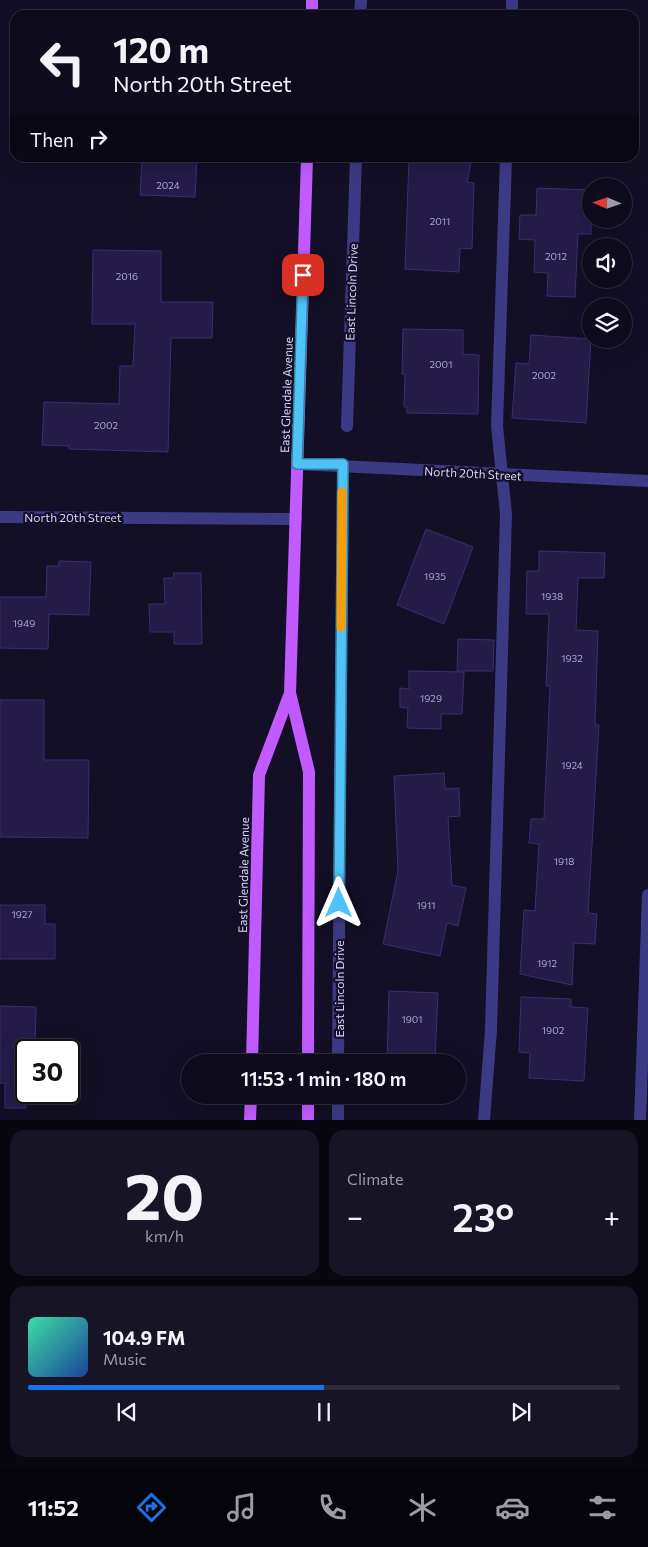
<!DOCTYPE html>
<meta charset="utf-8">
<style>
body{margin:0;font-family:Commissioner,sans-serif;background:#171425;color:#f1f3f6;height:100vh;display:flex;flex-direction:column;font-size:19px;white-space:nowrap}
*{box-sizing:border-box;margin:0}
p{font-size:16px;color:#9b9ba3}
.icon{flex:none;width:28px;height:28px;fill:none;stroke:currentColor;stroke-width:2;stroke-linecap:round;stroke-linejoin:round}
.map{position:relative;height:1120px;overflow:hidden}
.sheet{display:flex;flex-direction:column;gap:10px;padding:10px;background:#08060f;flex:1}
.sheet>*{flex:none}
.hud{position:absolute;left:10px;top:10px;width:629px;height:152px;border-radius:15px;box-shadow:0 5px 20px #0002,0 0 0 1px #2e2b3b;background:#0e0b1c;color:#f1f3f6;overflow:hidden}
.needle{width:32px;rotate:272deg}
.buttons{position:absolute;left:582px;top:178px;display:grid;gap:10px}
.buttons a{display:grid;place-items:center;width:50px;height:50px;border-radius:50%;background:#0e0b1c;box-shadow:0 5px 20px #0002,0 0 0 1px #2e2b3b;font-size:25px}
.speed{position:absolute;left:15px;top:1039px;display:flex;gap:10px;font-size:25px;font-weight:700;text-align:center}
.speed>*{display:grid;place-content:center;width:65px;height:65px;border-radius:50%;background:#0e0b1c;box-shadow:0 5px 20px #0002,0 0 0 1px #2e2b3b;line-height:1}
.speed .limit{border:2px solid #111;border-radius:8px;background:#fff;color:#111}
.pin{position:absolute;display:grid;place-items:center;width:42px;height:42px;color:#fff;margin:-21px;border-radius:10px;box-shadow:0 2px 8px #0006}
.me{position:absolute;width:55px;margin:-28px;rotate:0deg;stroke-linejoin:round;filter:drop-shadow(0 0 4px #0008)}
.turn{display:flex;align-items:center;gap:18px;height:105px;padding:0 20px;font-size:22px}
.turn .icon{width:65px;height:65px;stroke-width:2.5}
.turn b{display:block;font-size:35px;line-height:42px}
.then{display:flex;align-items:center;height:48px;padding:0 20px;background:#0003;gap:10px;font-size:19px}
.big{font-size:38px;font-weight:600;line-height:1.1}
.sheet .tile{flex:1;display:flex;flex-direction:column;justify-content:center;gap:8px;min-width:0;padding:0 18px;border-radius:15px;background:#171425}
.sheet .dial{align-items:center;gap:0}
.dial b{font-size:65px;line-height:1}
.song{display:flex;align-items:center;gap:15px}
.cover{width:60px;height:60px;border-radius:8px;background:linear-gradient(135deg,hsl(160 70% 55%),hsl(220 70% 35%))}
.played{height:5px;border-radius:2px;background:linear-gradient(90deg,#1a73e8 50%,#2e2b3b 50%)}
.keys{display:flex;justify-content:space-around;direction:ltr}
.heat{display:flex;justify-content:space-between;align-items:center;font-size:28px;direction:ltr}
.sheet .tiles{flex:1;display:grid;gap:10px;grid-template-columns:1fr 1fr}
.tile:last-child{grid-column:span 2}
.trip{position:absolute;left:181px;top:1054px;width:285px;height:50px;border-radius:25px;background:#0e0b1c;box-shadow:0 5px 20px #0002,0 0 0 1px #2e2b3b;font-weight:600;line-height:50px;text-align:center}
.dock{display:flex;height:80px;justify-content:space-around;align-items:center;background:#06040b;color:#9b9ba3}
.dock .icon{width:35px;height:35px}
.dock .selected{color:#1a73e8}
.dock b{font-size:22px;color:#f1f3f6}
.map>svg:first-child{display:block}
.building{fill:#241b47;stroke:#3b2d73}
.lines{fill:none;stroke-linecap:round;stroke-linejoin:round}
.minor{stroke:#3d3a85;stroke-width:12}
.major{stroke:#c25bff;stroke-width:12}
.route-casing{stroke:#337fa1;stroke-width:12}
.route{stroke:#4fc3f7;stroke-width:9}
.slow{stroke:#f59e0b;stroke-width:9}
.labels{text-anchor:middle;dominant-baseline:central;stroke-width:4.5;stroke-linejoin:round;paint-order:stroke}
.number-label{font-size:10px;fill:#aca6d1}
.street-label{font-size:12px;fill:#d9d4ff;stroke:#130f26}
</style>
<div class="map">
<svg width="648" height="1120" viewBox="0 0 648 1120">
<rect width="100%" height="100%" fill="#130f26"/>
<!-- building -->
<g class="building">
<path d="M142,158H197L195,197L140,195Z"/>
<path d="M409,158H472L467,182L474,183L472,249L460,248L459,272L405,269Z"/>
<path d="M537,188L591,190V234H578L575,297L547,296L548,273L534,272L535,240L519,239L520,215H536Z"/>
<path d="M93,250L161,251V302H213L212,338H171L168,452L69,449V446L42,445L44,402L119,404L120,366H133L135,324H92Z"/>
<path d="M403,329L463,330V354L479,355L478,414L407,413V407H404L405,374H402Z"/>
<path d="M531,335L591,339L586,423L512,418L516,363L529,364Z"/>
<path d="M426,529L473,547L444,624L397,605Z"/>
<path d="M539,551L605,553L604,578H578L576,630L598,631L595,725H599L588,913L597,914L595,944L574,943L572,985L520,974L524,910L535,911L539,844L529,843L531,819H544L550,686H546L549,614H526L527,571H539Z"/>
<path d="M59,561L91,562L89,615L49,614L48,649L0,648V597H46L47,566H59Z"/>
<path d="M174,573H201L202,644H174V632H150L149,604H165L164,578H173Z"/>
<path d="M458,639L494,640L493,671H457Z"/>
<path d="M409,671L464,672L462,714H441V729L407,728L408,708L400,707V688L409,689Z"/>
<path d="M0,700H44V760H89L88,838L0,837Z"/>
<path d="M444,773L445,789L459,788L460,816L448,817L452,885L466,888L458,926L447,923L440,956L383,944L398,871L394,776Z"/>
<path d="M0,905H45V924H55V959H0Z"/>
<path d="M389,991L438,993L435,1062H387Z"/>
<path d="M521,997L571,999V1007L588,1008L584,1081L529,1078L530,1053L519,1052Z"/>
<path d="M0,1006L36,1007L35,1050H26V1108H5V1083H0Z"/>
</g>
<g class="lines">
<!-- minor -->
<g class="minor">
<path d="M360,15L361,0"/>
<path d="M512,15V0"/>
<path d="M347,426L356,158"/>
<path d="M297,464L648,481"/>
<path d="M0,517L296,519"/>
<path d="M338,1062L343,465"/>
<path d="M338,1120V1095"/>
<path d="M484,1120L491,1030L506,514L497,426L506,158"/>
<path d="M640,1120L648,895"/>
</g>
<!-- major -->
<g class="major">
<path d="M312,15V0"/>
<path d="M307,158L290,693L309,772L308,1062"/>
<path d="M252,1062L259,775L290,693"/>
<path d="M250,1120L251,1095"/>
<path d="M308,1120V1095"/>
</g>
</g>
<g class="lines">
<!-- route casing -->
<g class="route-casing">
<path id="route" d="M303,275L297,464H343L339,903"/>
</g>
<!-- route -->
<use href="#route" class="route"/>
<!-- slow -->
<path class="slow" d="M341,627L342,492"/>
</g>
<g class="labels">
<!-- number labels -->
<g class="number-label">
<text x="168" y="185">2024</text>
<text x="440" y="221">2011</text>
<text x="556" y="256">2012</text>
<text x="127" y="276">2016</text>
<text x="441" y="364">2001</text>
<text x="544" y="375">2002</text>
<text x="106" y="425">2002</text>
<text x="435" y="576">1935</text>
<text x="552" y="596">1938</text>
<text x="24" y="623">1949</text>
<text x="572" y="658">1932</text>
<text x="431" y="698">1929</text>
<text x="572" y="765">1924</text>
<text x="564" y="861">1918</text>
<text x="426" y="905">1911</text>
<text x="22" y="914">1927</text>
<text x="547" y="963">1912</text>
<text x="412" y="1019">1901</text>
<text x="553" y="1030">1902</text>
</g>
<!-- street labels -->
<g class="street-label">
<text transform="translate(351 292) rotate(-88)">East Lincoln Drive</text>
<text transform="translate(286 395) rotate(-88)">East Glendale Avenue</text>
<text transform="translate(473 473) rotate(3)">North 20th Street</text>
<text x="73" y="517">North 20th Street</text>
<text transform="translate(243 875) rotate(-89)">East Glendale Avenue</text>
<text transform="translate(339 989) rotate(-90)">East Lincoln Drive</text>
</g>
</g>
</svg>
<div class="buttons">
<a><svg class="needle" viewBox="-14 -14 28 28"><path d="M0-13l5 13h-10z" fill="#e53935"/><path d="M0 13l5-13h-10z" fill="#9b9ba3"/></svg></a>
<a><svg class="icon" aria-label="sound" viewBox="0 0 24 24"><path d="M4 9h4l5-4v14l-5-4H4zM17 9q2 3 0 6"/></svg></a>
<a><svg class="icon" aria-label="layers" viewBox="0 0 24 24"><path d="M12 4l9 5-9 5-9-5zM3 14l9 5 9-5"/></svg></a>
</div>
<div class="speed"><div class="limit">30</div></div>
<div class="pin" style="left:303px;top:275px;background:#d93025"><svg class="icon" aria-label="arrive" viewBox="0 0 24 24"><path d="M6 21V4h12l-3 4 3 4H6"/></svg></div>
<svg class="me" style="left:339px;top:903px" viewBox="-20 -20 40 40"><path d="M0-17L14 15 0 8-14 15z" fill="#4fc3f7" stroke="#fff" stroke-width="4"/></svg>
<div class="trip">11:53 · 1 min · 180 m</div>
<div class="hud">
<div class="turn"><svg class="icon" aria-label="left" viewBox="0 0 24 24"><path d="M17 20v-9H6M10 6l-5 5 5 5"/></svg><div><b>120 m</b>North 20th Street</div></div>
<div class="then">Then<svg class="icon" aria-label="right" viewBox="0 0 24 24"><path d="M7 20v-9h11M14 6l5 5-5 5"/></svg></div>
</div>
</div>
<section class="sheet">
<div class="tiles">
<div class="tile dial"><b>20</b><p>km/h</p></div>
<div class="tile"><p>Climate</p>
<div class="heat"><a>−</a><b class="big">23°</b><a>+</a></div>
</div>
<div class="tile">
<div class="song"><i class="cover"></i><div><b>104.9 FM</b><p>Music</p></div></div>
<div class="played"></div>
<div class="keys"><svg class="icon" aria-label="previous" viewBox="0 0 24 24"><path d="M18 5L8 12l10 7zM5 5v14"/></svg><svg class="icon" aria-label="pause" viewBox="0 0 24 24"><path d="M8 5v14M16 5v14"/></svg><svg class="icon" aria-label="next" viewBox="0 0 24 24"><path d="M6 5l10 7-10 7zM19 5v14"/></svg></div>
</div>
</div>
</section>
<nav class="dock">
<b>11:52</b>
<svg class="icon selected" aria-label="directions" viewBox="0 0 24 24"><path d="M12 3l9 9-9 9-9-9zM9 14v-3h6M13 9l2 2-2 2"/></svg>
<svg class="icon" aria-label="music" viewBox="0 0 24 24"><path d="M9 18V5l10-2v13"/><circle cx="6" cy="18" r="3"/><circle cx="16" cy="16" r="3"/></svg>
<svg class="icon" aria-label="phone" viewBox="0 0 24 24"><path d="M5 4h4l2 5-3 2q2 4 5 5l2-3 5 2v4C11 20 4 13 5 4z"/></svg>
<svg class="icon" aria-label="climate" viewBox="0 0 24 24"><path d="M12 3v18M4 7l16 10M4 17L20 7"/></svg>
<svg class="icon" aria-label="car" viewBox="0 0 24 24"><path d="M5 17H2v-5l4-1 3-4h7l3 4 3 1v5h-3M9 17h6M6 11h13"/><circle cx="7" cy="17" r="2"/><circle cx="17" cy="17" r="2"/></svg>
<svg class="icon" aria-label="filters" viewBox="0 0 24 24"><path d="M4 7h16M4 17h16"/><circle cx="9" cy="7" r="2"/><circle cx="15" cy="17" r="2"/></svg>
</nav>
